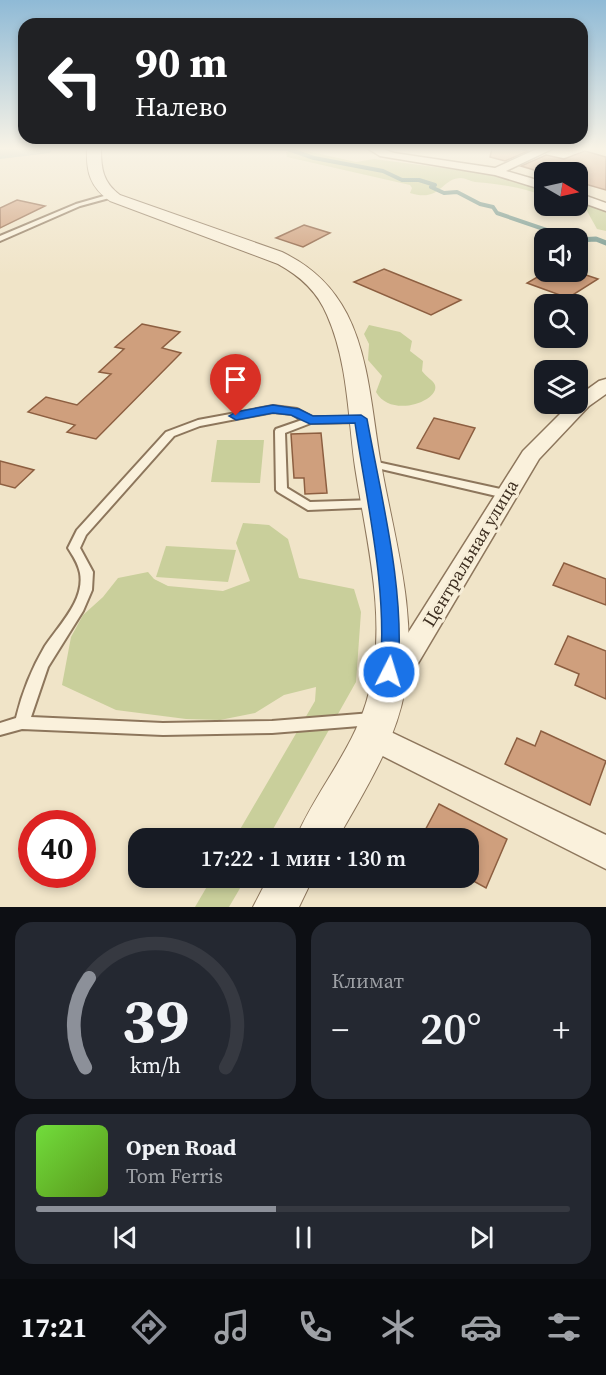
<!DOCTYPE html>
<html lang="ru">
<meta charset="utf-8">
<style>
body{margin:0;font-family:"Source Serif 4",serif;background:#242831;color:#f1f3f6;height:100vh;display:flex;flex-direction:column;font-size:22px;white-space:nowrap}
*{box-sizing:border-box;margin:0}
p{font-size:20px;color:#9ea1a6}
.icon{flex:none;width:33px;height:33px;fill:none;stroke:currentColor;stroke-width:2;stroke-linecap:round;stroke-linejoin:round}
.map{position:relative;height:907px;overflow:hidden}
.side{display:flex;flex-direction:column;gap:15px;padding:15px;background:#0d0f14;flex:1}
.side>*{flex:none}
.banner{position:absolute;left:18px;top:18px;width:570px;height:126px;border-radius:18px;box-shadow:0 3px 9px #0003;background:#202124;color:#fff;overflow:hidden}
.needle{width:39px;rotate:99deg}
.fabs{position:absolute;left:534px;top:162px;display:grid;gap:12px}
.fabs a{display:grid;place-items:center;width:54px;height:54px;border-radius:12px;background:#171b24;box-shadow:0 3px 9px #0003;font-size:30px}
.speed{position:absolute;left:18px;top:810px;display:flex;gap:12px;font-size:30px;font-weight:700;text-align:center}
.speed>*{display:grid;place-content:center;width:78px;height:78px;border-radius:50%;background:#171b24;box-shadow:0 3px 9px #0003;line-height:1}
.speed .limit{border:9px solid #d22;background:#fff;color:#111}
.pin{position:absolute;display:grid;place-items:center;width:51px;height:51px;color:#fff;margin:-62px -26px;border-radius:50% 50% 50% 0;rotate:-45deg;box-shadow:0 0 6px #0007}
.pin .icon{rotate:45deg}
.me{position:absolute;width:66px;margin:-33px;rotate:5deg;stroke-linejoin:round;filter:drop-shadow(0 0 4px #0008)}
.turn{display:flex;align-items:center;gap:21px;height:126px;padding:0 18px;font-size:27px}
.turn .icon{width:78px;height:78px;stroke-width:2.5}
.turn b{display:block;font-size:42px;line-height:51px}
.big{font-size:45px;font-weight:600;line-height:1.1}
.side .widget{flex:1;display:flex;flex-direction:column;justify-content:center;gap:9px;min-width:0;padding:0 21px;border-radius:18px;background:#242831}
.side .dial{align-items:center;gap:0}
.dial svg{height:156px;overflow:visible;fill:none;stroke:#363941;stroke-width:7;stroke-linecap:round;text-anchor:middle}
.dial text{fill:#f1f3f6;stroke:none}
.song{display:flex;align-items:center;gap:18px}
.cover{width:72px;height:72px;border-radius:9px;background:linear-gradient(135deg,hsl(100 70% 55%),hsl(90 70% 35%))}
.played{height:6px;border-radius:3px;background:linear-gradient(90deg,#8c9099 45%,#363941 45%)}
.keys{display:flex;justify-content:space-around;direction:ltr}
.heat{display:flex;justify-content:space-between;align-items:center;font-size:33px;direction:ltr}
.side .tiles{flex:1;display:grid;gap:15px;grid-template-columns:1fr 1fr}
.widget:last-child{grid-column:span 2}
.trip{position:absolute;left:128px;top:828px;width:351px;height:60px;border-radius:18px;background:#171b24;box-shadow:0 3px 9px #0003;font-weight:600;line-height:60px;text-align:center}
.menu{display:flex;height:96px;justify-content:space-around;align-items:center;background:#090b0e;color:#9ea1a6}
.menu .icon{width:42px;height:42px}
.menu .active{color:#8c9099}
.menu b{font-size:27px;color:#f1f3f6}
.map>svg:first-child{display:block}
.green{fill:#c9cf9b}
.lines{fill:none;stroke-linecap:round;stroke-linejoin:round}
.stream-far1{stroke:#6f938a;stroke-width:4}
.stream{stroke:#6f938a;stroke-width:5}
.river{fill:#a9c4bc;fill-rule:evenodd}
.building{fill:#cf9f7d;stroke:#8d5f41;stroke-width:1.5}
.service-casing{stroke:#8d765c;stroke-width:4}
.minor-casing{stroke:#8d765c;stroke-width:3}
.tertiary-casing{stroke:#8d765c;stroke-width:2}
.service{fill:#faf1dc;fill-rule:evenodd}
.minor{fill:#faf1dc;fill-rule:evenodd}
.tertiary{fill:#faf1dc;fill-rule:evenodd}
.route{fill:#1a73e8;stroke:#114b97;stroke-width:1.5}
.labels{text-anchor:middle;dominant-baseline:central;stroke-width:6;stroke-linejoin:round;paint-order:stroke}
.near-street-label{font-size:18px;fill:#3d2e20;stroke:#f7eed8}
</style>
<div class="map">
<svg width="606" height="907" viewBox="0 0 606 907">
<rect width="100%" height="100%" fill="#f0e4c8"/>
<!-- green -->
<g class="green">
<path d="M298,149L356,162L374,159L489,174L544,190V196C522,187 499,184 475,182C470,181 465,178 461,178C441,178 441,203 410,193L412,188L410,185L287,157L286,152Z"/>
<path d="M578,201L606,210V231L597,229L587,211L568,206H578Z"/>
<path d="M369,325L400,332L412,341L410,351L423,361L422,371C426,377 433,380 435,385C440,401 391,419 376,392L382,376L368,360L369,344L364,334Z"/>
<path d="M217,440H264L260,483L211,482Z"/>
<path d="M243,523L269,525L288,539L299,578L354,589L361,612L356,682L268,838H235L315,701L316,687L284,695L255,713L220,720L186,719L116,710L62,685L71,637L83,615L103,597L118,578L148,572L154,579L168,586L223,591L250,581L236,543Z"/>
<path d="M166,546L236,550L228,582L156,577Z"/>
<path d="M212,878H246L229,907H195Z"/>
</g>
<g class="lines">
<!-- stream-far1 -->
<path class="stream-far1" d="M264,148L288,149L314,158L383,171L402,180H419L435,185L431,187L444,193L457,192L480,204L493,207L497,213L570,238"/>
<!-- stream -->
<g class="stream">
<path d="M567,237L570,238"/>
<path d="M578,240L596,239L606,243"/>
</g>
<!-- river -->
<path class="river" d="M0,148H53L50,153L0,159Z"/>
</g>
<!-- building -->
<g class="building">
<path d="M492,148H516L528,151L505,161L490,157Z"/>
<path d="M585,151L606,157V190L578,182V172H544V173L521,166L546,155L564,159Z"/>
<path d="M17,200L45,206L0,228V208Z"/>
<path d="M304,225L330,233L303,247L276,238Z"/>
<path d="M384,269L461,300L431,315L354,282Z"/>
<path d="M546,272H577L598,279L568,298L527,283Z"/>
<path d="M142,324L180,332L162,348L181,353L96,439L67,432L75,425L28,412L46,397L77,405L111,374L99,372L124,349L115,347Z"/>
<path d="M434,418L475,428L459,459L417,448Z"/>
<path d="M321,433L327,493L305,494L304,478H294L291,434Z"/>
<path d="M0,461L34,470L15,488L0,484Z"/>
<path d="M564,563L606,579V605L553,585Z"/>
<path d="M568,636L606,651V699L575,685L579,674L555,664Z"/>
<path d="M541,731L606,761L590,805L505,764L517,738L535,746Z"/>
<path d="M439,804L507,839L486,888L468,878V838H421Z"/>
</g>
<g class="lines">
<!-- service casing -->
<g class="service-casing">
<g id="service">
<path d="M111,194L113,195V197L80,206L0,241V236L76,204Z"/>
<path d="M273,406L297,409L312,417H365L366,419L361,422L311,423L285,433L287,488L310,502L375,500L381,504L379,507L308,510L278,492L276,490L275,431L276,429L302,420L292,414L273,412L200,426L174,436L86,535L80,548L93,572L92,590L83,611L48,667L31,717L163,723L272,721L372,713L377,715L379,719L377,723L372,725L272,733L163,735L22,729L0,735V723L16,718C22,693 32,668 45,646C59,625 85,600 80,573C78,563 73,556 68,548L77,530L166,432L198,420Z"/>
<path d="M368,460L505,490L511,494L505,498L364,465L363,463L364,461Z"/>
</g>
</g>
<!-- minor casing -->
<g class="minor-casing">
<g id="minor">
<path d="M367,148H380L394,153L495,168L539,148H554L506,171L544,182V190L495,175L380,156Z"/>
<path d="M578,193L606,203V211L578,201Z"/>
<path d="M606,379V394L589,406L539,459L404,687L394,690L384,687L380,679L384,671L523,451L570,404H578V396L599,381Z"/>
<path d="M372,723L606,835V869L361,745L357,736L361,727Z"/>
</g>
</g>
<!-- tertiary casing -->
<g class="tertiary-casing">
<g id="tertiary">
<path d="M87,148H101C101,169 103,182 120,195L282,252C311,266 332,285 347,314C370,359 372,415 381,464C394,538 418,614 405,689C396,742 364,792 338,838H296C317,788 356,747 369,692C388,619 366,540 355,467C348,417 348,362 327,315C317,291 300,276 278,264L110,201C90,187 86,172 87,148Z"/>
<path d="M268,878H313L299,907H253Z"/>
</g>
</g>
<!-- service -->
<use href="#service" class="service"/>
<!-- minor -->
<use href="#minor" class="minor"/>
<!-- tertiary -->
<use href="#tertiary" class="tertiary"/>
</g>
<!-- sky -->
<linearGradient id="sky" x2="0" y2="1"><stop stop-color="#8fbad6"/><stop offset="0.54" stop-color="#f8f3e6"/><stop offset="1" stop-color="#f8f3e6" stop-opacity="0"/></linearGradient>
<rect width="606" height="275" fill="url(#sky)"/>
<!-- route -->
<path class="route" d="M273,405L299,409L313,416L361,415L367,419C382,502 405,588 398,672L396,678L389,680L383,678L380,672C388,589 367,505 355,423L310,424L291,415L273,413L236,420L229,416L236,412Z"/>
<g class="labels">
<!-- near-street labels -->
<g class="near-street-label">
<text transform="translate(470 553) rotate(-59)">Центральная улица</text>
</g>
</g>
</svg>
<div class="fabs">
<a><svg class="needle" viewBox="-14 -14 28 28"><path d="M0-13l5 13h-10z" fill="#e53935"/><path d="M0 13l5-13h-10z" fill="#9ea1a6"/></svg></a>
<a><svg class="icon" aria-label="sound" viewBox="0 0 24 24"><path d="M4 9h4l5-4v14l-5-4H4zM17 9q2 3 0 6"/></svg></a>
<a><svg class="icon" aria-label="search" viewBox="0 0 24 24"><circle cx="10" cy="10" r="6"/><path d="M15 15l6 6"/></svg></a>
<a><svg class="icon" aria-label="layers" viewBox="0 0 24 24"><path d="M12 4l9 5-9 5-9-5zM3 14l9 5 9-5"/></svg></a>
</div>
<div class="speed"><div class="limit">40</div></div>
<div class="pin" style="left:236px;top:416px;background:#d93025"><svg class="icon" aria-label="arrive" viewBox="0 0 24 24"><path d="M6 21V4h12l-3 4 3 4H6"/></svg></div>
<svg class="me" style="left:389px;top:672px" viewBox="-20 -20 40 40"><circle r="17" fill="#1a73e8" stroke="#fff" stroke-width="3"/><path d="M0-11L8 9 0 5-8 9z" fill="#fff"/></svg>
<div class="trip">17:22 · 1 мин · 130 m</div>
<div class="banner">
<div class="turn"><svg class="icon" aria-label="left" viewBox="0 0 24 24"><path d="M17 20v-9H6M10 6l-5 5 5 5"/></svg><div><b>90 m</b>Налево</div></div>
</div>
</div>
<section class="side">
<div class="tiles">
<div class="widget dial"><svg viewBox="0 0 100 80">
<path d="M14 69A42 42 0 1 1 86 69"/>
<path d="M14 69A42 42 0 0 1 16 23" stroke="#8c9099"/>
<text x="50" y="56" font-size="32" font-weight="700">39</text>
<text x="50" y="72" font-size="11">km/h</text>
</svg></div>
<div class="widget"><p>Климат</p>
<div class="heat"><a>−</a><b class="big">20°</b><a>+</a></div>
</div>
<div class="widget">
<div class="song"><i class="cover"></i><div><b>Open Road</b><p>Tom Ferris</p></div></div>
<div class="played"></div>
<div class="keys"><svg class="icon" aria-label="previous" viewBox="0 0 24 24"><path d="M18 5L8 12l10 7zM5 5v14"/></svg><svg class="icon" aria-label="pause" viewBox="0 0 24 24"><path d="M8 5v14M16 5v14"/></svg><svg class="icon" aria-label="next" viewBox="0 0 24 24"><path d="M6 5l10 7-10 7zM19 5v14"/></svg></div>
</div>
</div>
</section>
<nav class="menu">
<b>17:21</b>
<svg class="icon active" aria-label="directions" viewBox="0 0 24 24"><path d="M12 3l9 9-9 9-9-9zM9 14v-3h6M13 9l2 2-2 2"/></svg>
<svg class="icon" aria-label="music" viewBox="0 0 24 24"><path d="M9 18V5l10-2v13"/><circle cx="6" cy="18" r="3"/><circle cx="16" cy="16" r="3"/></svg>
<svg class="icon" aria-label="phone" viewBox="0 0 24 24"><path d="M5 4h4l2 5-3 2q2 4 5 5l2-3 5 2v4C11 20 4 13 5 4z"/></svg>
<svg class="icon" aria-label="climate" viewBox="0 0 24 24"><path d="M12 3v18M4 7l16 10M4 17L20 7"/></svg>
<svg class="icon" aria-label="car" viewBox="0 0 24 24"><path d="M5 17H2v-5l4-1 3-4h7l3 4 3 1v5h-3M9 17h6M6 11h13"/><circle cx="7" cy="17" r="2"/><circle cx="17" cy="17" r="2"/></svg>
<svg class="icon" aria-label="filters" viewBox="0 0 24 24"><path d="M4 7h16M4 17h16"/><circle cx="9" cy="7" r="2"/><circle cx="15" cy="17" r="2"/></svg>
</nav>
